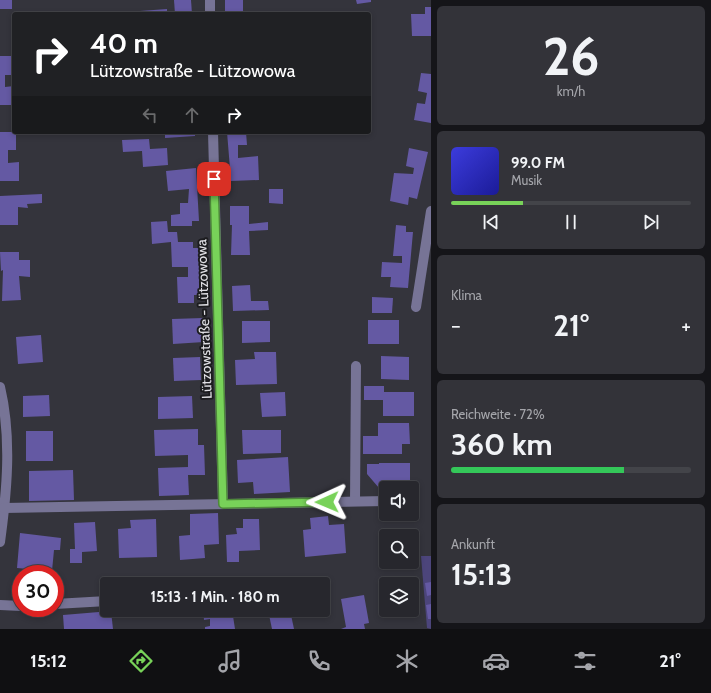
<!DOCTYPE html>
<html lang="de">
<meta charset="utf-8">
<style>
body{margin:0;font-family:Cabin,sans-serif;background:#333339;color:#f1f3f6;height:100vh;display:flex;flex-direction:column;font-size:15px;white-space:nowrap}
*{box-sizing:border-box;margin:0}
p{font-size:13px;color:#a4a5aa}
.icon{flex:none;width:22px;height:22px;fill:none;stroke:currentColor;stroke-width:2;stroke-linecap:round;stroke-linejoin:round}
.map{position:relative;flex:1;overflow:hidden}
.details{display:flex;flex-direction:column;gap:6px;padding:6px;background:#151519;width:280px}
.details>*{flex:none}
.top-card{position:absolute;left:12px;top:12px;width:359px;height:122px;border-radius:4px;box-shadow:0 2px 6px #0003,0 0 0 1px #434449;background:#202124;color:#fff;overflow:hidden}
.controls{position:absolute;left:379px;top:481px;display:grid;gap:8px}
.controls a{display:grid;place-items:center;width:40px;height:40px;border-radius:4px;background:#27272d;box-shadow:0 2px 6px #0003,0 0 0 1px #434449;font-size:20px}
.speed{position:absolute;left:12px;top:565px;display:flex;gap:8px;font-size:20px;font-weight:700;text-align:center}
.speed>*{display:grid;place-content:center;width:52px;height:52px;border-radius:50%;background:#27272d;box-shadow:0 2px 6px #0003,0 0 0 1px #434449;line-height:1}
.speed .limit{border:6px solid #d22;background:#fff;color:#111}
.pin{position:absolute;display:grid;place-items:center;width:34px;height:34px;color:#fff;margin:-17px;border-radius:8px;box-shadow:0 2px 6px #0006}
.me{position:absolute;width:44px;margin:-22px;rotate:269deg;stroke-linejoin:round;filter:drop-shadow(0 0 3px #0008)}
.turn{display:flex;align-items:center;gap:14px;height:84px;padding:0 12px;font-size:18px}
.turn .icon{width:52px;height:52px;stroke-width:2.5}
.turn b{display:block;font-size:28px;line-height:34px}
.lanes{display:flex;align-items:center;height:38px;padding:0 12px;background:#0003;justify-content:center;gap:20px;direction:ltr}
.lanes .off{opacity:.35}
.big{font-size:30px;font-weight:800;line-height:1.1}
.details .card{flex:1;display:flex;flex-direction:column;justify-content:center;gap:6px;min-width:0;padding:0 14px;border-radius:6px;background:#333339}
.details .dial{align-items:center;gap:0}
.dial b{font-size:52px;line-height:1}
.song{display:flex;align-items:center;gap:12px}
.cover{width:48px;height:48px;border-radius:6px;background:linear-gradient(135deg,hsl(240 70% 55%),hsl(240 70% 35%))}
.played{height:4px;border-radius:2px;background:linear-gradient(90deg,#78d259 30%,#434449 30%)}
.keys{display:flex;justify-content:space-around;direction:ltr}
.heat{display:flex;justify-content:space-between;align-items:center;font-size:22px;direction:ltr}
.charge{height:6px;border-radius:3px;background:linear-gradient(90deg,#34c759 72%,#434449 0)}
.trip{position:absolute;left:100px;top:577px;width:230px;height:40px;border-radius:4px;background:#27272d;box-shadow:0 2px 6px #0003,0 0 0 1px #434449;font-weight:800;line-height:40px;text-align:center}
.tabs{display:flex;height:64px;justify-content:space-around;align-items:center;background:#101012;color:#a4a5aa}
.tabs .icon{width:28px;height:28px}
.tabs .on{color:#78d259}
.tabs b{font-size:18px;color:#f1f3f6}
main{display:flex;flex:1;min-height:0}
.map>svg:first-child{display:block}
.green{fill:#4c457b}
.building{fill:#6459a3}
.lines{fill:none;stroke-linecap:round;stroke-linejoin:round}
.minor{stroke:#777496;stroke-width:10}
.route-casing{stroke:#4e883a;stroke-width:10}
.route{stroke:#78d259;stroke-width:7}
.labels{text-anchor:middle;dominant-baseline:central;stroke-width:4;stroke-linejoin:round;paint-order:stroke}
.street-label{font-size:14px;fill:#e1e0e5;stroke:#1c1c1f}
</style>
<main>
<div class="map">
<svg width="431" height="629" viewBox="0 0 431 629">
<rect width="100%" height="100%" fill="#34343c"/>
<!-- green -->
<path class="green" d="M421,556H431V629L427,628Z"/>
<!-- building -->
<g class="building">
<rect x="0" y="0" width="12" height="9"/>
<path d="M174,0H191L192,14H175Z"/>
<rect x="225" y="0" width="18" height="14"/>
<path d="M356,0H371V2L357,4Z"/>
<path d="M425,7H431V36H412L411,14H425Z"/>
<path d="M167,9V14H141L140,11Z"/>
<path d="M0,56H13L14,75H5V87L14,86V105H0Z"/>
<path d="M421,73L431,74V123L414,120L417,103L425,104L427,93L418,91Z"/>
<path d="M0,132H16V150H8V163L19,162V181H0Z"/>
<path d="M165,132H195V136L165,138Z"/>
<path d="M227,132H246L247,145H238V158L258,156L259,180L231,181Z"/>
<path d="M149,139L150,149L167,148L168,165L143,167L142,151L123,152L122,140Z"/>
<path d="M409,148L428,152L417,199L409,197L408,205L390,201L394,173L413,174L414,168L406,166Z"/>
<path d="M196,168L199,221H192V226H171V215L180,214V203H188L189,189L168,191L166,171Z"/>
<path d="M269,189H283V204L269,203Z"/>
<path d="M42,194V203L27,204L28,208L18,207V225H0V196Z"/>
<path d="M230,206H249V224L268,222V230L249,231L250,255H231L232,225H230Z"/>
<path d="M167,221L168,232H177L178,242H193V248H199V295H194V303H178L177,277H188V267H172L171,242L152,244L151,222Z"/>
<path d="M396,225L406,226V232H413L408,288L390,287L391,277H381L382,262L402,263V256H393Z"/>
<path d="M0,252H19V260H30V277L19,276L21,300L2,301L3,270L1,271Z"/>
<path d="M250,285L251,301H268L269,310L233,311L232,286Z"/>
<path d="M372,297L393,298L392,313H372Z"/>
<path d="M203,318L204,342L173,344L172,319Z"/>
<rect x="368" y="320" width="31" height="24"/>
<path d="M242,321H270V342L242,343Z"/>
<path d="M41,335L43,362L18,364L16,337Z"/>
<path d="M254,352H276L277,384L236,385L235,360L255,359Z"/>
<path d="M381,356L409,357V380L381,379Z"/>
<path d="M200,357L201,380L174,381L173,358Z"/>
<path d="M364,386H384V392H414V416H383V400H364Z"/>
<path d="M285,392L286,416L262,417L260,393Z"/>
<path d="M49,395L50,416L23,417V396Z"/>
<path d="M192,396L193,418L158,419V397Z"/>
<path d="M378,423H409L410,444H402V454H363V436H378Z"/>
<path d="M198,429V445H204L205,475H188L189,495L159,496L158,468L188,467V455L155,456L154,430Z"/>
<path d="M242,430H281V453L243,454Z"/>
<rect x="26" y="431" width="27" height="30"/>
<path d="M288,457L290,492L254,494L253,482L238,483L237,460Z"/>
<path d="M379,463H410V488H386V491H379V488L367,474V464H379Z"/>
<path d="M73,470L74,500L29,501V471Z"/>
<path d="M218,513L219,544L204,545L205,558L180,560L179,536L190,535V514Z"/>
<path d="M328,516L329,525L344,524L346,553L305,557L303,530L311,529L310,518Z"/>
<path d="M156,519L157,557L119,558L118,529L131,528L130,520Z"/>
<path d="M243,519H259L260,550L239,551V562H227L226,535L237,534L236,528H243Z"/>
<path d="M95,522L97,551L82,552V563H70V549H75L74,523Z"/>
<path d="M20,533L61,538L60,550H54L52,571L17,568Z"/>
<path d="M431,582V595L427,596L425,583Z"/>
<path d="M364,595L369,623L364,624L365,629H341L346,627L341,599Z"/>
<path d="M431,604V619H428L426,605Z"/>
<path d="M203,610H225L226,617L233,616L235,629H205V627L210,626V619L204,620Z"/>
<path d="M268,610H290L294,629H272Z"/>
<path d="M111,611L113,629H64L63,615Z"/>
</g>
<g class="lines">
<!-- minor -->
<g class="minor">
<path d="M210,0V14"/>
<path d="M213,132L223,504"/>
<path d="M416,307L431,211"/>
<path d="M0,387C12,438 7,491 0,542"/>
<path d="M355,501L356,366"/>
<path d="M4,508L386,501"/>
<path d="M55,604L107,601"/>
<path d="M0,605L21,606"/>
</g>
</g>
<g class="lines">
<!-- route casing -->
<g class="route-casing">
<path id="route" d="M214,179L223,504L327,502"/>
</g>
<!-- route -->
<use href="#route" class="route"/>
</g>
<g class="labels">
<!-- street labels -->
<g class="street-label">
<text transform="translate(204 319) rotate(-92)">Lützowstraße - Lützowowa</text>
</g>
</g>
</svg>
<div class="controls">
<a><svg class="icon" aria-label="sound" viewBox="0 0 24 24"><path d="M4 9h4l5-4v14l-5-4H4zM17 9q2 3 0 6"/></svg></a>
<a><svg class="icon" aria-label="search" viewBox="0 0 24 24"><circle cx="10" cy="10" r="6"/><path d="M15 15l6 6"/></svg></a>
<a><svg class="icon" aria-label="layers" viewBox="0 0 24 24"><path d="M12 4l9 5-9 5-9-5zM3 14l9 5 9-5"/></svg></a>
</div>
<div class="speed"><div class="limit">30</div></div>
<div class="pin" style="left:214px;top:179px;background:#d93025"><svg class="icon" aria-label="arrive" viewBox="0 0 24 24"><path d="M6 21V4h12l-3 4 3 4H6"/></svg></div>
<svg class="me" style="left:327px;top:502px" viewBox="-20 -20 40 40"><path d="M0-17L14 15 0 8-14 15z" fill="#78d259" stroke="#fff" stroke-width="4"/></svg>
<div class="trip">15:13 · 1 Min. · 180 m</div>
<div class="top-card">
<div class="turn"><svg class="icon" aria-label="right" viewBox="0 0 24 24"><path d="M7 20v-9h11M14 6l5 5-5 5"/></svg><div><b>40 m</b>Lützowstraße - Lützowowa</div></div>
<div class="lanes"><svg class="icon off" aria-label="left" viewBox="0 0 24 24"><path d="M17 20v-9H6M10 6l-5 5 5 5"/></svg><svg class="icon off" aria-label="ahead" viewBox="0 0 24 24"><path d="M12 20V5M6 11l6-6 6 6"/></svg><svg class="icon" aria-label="right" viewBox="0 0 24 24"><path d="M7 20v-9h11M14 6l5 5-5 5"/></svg></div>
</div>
</div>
<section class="details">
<div class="card dial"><b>26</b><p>km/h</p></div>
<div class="card">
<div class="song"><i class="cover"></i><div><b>99.0 FM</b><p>Musik</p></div></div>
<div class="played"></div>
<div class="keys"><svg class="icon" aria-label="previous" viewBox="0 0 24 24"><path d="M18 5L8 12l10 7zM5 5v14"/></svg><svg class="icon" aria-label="pause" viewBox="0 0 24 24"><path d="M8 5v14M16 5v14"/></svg><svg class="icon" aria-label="next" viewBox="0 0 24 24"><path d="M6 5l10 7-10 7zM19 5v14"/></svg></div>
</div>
<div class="card"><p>Klima</p>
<div class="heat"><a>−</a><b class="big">21°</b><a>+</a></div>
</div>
<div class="card"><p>Reichweite · 72%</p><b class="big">360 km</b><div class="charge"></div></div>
<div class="card"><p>Ankunft</p><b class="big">15:13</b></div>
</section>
</main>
<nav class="tabs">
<b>15:12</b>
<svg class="icon on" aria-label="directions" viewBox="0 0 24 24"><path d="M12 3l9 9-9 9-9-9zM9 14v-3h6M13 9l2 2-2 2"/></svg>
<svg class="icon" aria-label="music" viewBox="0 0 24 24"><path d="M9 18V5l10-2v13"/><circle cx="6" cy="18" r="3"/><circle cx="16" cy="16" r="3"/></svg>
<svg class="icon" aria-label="phone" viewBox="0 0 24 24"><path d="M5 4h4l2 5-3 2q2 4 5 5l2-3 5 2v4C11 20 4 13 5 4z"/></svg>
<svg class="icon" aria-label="climate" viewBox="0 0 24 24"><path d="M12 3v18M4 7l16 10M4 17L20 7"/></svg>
<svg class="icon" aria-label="car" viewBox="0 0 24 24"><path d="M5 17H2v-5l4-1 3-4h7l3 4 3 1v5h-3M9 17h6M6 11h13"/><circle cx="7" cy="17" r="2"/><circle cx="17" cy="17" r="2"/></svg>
<svg class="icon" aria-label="filters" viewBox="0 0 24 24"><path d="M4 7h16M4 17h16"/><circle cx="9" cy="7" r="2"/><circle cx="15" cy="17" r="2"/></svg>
<b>21°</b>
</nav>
